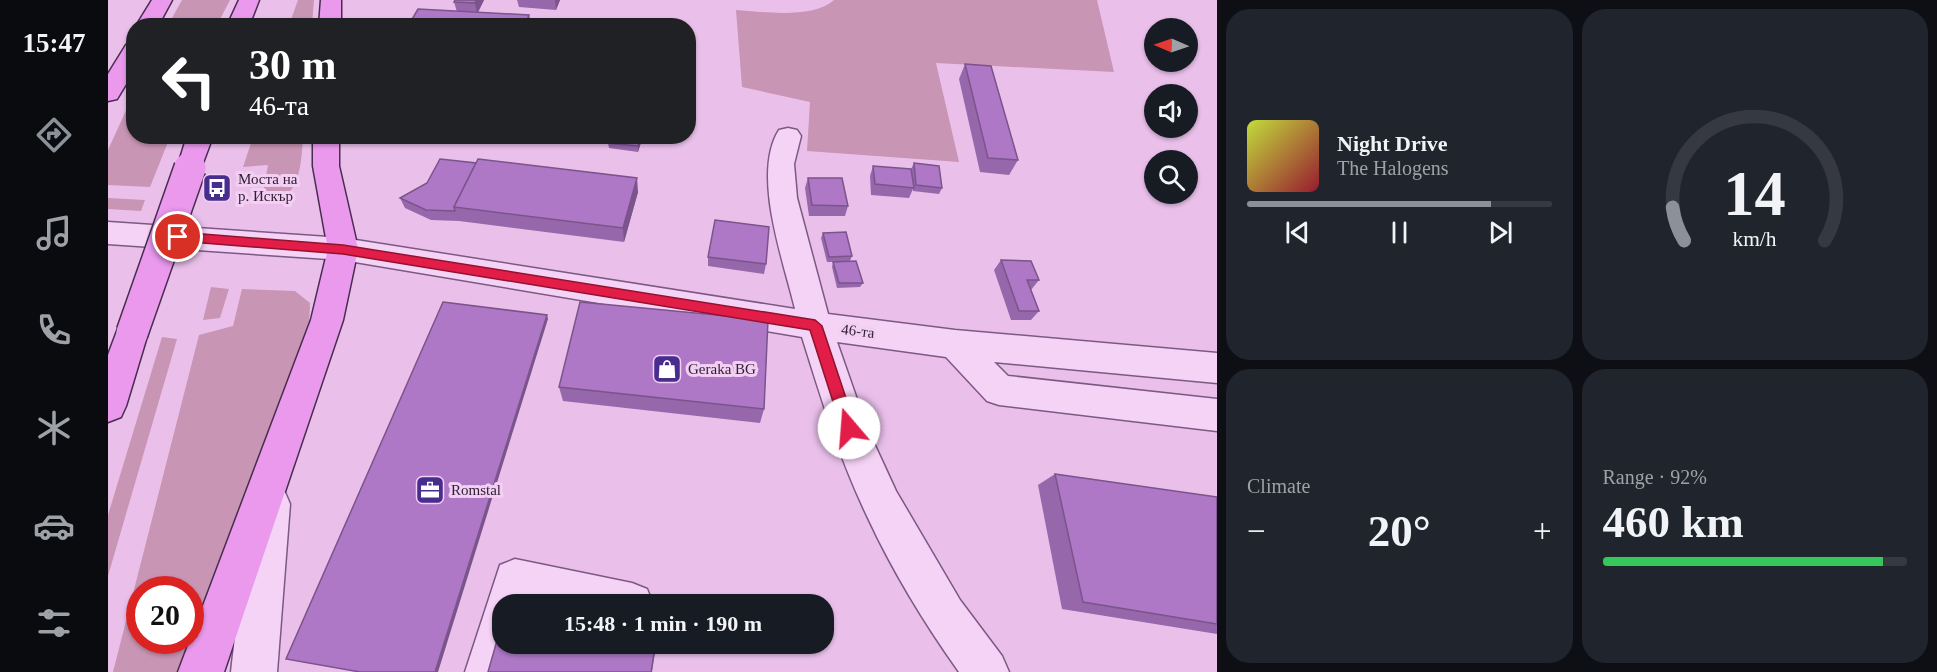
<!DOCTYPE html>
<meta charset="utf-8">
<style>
body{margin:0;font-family:"Times New Roman",serif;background:#20242c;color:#f1f3f6;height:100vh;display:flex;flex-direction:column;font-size:22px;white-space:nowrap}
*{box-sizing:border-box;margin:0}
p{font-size:20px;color:#9ea1a6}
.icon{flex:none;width:33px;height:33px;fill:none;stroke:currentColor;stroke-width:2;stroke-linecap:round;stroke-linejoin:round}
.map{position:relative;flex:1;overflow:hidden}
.details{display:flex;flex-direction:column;gap:9px;padding:9px;background:#0d0f14;width:720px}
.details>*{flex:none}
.hud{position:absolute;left:18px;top:18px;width:570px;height:126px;border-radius:24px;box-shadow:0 2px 4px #0004;background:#202124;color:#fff;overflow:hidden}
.needle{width:39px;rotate:272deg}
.tools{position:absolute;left:1036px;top:18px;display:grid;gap:12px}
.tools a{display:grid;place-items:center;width:54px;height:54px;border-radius:50%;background:#171b24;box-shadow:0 2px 4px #0004;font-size:30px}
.speed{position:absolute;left:18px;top:576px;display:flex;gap:12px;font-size:30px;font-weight:700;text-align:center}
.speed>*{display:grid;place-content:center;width:78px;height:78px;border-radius:50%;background:#171b24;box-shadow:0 2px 4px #0004;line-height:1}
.speed .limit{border:9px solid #d22;background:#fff;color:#111}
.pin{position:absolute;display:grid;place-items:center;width:51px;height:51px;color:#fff;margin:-26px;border:3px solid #fff;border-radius:50%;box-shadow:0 2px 6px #0007}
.me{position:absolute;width:66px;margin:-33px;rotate:342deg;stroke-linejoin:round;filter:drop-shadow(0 0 4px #0008)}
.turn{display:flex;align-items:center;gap:21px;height:126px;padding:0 24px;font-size:27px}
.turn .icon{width:78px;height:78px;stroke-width:2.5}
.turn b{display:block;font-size:42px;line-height:51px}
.big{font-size:45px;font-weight:800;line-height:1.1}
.details .tile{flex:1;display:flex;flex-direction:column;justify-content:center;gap:9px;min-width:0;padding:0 21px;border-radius:24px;background:#20242c}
.details .dial{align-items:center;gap:0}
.dial svg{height:156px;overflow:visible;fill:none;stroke:#363941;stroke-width:7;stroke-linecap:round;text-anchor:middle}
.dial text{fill:#f1f3f6;stroke:none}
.song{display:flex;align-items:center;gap:18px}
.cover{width:72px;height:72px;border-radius:9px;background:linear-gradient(135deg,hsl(70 70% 55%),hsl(350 70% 35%))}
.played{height:6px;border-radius:3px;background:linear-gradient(90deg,#8c9099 80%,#363941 80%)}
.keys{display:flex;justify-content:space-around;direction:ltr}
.heat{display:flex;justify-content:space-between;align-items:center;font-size:33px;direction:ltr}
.charge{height:9px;border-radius:4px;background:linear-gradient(90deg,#34c759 92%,#363941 0)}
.details .tiles{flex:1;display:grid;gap:9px;grid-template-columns:repeat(2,1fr)}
.trip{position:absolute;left:384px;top:594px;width:342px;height:60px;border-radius:24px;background:#171b24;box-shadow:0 2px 4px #0004;font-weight:800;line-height:60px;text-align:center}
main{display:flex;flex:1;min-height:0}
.tabs{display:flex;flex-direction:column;width:108px;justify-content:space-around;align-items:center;background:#090b0e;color:#9ea1a6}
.tabs .icon{width:42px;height:42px}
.tabs .active{color:#8c9099}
.tabs b{font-size:27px;color:#f1f3f6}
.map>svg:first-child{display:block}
.green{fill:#c895b4;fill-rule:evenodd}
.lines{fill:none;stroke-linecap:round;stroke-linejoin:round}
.minor-casing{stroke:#7b5983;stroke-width:3}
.major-casing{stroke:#472d50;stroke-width:3}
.minor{fill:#f5d3f6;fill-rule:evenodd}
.major{fill:#ea99ed;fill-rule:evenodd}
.major-bridge-far1-casing{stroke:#472d50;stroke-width:26;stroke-linecap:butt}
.major-bridge-casing{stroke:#472d50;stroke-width:34;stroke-linecap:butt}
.major-bridge-far1{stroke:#ea99ed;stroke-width:23}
.major-bridge{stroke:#ea99ed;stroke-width:31}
.wall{fill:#9667ab}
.shaded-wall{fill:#7a548b}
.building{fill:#ae78c7;stroke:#7a548b;stroke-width:1.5}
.route{fill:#e11d48;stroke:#92132f;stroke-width:1.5}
.labels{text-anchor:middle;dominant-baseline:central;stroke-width:6;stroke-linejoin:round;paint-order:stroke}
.poi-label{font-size:15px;fill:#2e1d33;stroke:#f2cff3;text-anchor:start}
.street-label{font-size:15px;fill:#2e1d33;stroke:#f2cff3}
</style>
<main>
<nav class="tabs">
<b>15:47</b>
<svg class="icon active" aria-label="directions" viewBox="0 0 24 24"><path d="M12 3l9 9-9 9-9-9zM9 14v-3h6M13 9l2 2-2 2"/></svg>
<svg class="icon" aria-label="music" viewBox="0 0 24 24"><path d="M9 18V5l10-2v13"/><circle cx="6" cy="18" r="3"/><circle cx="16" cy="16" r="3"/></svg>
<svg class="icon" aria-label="phone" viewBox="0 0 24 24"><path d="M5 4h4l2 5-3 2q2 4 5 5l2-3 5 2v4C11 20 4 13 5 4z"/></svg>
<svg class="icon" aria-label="climate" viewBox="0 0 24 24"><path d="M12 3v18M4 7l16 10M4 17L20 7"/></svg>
<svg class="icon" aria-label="car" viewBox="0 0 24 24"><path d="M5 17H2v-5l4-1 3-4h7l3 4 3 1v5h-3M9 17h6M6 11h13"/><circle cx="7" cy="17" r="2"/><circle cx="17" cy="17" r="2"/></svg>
<svg class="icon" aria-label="filters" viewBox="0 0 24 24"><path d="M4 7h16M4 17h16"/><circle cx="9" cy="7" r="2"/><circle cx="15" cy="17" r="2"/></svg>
</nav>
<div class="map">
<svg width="1109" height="672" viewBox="0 0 1109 672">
<rect width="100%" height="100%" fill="#eac0eb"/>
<!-- green -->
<g class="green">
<path d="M74,0H122L109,25H60Z"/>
<path d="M190,0H206L204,25H181Z"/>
<path d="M726,0H989L1006,72L828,63L851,162L699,151L702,102L634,87L628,10C655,12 706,19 726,0Z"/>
<path d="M25,95L26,136L62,137L42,187L0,185V150Z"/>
<path d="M145,137H195C194,153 193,192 173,197C168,199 160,198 154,198L160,165L135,167Z"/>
<path d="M0,198L37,200L33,211L0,209Z"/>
<path d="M103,287L121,289L112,318L95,320Z"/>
<path d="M134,289L187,291L202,303L201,325L72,672H5L91,335L125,326ZM32,590H82V640H32Z"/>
<path d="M54,337L69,339L0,576V515Z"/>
</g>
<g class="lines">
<!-- minor casing -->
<g class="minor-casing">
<g id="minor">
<path d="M680,128L689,130L693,136L686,164L689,198L720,314L847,330L1109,353V383L886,362L900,376L1109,399V431L891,405L879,401L838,357L729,342L759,428L788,491L852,600L894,656L901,672H851C817,624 785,572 760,518C732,460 713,398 694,337L235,260L0,244V222L235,238L687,309C676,262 643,174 671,130Z"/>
<path d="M162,485L176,490L182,504L169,672H123L142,504L148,490Z"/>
<path d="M407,559L524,583L539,589L545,604H394V644H410L403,672H357L392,565Z"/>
</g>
</g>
<!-- major casing -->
<g class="major-casing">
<g id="major">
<path d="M44,0H64L50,26H28Z"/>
<path d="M131,0H151L141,26H119Z"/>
<path d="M213,0H233V26H211Z"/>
<path d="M26,43V71L9,99L0,101V74L18,45Z"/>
<path d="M79,136H105L92,171L83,174L74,171L70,165Z"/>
<path d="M205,136H231V166L250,249L235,320L116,672H70L203,320L220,249L205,166Z"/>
<path d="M24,319L36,323L40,333L18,406L13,417L0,422V355L12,323Z"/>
</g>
</g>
<!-- minor -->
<use href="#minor" class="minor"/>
<!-- major -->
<use href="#major" class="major"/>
<!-- major-bridge-far1 casing -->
<g class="major-bridge-far1-casing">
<path id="major-bridge-far1" d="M81,169L83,165"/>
</g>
<!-- major-bridge casing -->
<g class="major-bridge-casing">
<path id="major-bridge" d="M24,333L82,168"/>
</g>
<!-- major-bridge-far1 -->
<use href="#major-bridge-far1" class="major-bridge-far1"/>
<!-- major-bridge -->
<use href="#major-bridge" class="major-bridge"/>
</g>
<!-- wall -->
<g class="wall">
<path d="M347,0H376L370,13L421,15L423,26H300L349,12L346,2Z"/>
<path d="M409,0H452L448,10L411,7Z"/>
<path d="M857,64L910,160L901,175L872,172L851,79Z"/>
<path d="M502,136H535L530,152L501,148L500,143Z"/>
<path d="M806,163L834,188L831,194L805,191V189L801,198L763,195L762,176L765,166L804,180L803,169Z"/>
<path d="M700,178L740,206L737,216H701L697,188Z"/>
<path d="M530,192L516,242L351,221L323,220L297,208L292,198Z"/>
<path d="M715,233L744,256L742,261L755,283L752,287L729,288L724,267L725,262H719L713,238Z"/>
<path d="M600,257L658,264L656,274L600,266Z"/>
<path d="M893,260L931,280L923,290L931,311L923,320H903L886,270Z"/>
<path d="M451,387L656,409L652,423L455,401Z"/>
<path d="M947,474L1109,497V634L954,609L930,485Z"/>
</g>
<!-- shaded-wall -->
<g class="shaded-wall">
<path d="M368,0H376L369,13L367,3Z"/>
<path d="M447,0H452L448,10Z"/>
<path d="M421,15L423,26H417Z"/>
<path d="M533,136H535L530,152V146Z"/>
<path d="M529,178L530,192L516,242L515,228Z"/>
<path d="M439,315L440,319L330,672H327Z"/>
<path d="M547,647V652L544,672H543Z"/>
</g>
<!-- building -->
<g class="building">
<path d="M347,0H368L367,3L346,2Z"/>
<path d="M310,9L421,15L417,26H300Z"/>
<path d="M456,23L483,25V26H455Z"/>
<path d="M857,64L883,66L910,160L880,158Z"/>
<path d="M502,136H533L530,146L500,143Z"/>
<path d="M332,159L368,163L346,207L347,211L318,210L292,198L319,183Z"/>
<path d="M370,159L529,178L515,228L346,207Z"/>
<path d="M806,163L831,166L834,188L808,185Z"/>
<path d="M765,166L803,169L806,188L767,184Z"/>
<path d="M700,178H734L740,206L704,205Z"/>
<path d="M607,220L661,227L658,264L600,257Z"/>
<path d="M738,232L744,256L721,257L715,233Z"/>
<path d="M893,260L923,261L931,280H919L931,311H911Z"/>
<path d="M748,261L755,283H731L725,262Z"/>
<path d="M335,302L439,315L327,672H252L178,659Z"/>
<path d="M472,302L660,320L656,409L451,387Z"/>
<path d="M947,474L1109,497V624L975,602Z"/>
<path d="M394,623V644H528L547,647L543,672H380Z"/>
</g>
<!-- route -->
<path class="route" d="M70,232L235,245L707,320L714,326L748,428L746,433L741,435L735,433L702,330L235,254L70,241L64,237Z"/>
<!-- icons -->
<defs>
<g id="bus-square" transform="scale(1.5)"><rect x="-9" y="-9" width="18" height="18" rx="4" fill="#472d8e" stroke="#f2cff3"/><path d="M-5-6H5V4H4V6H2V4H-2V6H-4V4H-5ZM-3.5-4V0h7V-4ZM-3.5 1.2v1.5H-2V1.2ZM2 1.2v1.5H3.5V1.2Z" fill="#fff"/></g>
<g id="shop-square" transform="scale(1.5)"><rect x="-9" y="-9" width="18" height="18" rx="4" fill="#472d8e" stroke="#f2cff3"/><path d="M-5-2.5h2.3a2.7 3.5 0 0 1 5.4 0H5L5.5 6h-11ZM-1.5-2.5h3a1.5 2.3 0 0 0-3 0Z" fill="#fff"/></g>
<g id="office-square" transform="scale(1.5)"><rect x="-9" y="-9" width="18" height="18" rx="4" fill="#472d8e" stroke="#f2cff3"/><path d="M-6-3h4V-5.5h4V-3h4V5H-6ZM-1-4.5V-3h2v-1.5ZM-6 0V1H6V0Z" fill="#fff"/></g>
</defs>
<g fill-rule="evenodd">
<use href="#bus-square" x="109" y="188"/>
<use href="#shop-square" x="559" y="369"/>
<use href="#office-square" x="322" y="490"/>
</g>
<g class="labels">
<!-- poi labels -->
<g class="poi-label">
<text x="130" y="179">Моста на<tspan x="130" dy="17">р. Искър</tspan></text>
<text x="580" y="369">Geraka BG</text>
<text x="343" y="490">Romstal</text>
</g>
<!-- street labels -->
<g class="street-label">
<text transform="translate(750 331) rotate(7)">46-та</text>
</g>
</g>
</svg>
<div class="tools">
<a><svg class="needle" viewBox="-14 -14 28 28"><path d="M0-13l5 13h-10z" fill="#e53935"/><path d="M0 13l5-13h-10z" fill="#9ea1a6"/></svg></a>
<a><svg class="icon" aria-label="sound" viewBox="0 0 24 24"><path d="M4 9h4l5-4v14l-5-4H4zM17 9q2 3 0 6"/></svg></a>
<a><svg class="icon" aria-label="search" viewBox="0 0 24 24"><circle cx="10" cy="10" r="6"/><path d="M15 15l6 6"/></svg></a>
</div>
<div class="speed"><div class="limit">20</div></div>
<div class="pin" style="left:70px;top:237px;background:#d93025"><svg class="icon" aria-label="arrive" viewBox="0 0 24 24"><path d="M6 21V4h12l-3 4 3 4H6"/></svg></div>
<svg class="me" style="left:741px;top:428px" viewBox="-20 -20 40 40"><circle r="19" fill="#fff"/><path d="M0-13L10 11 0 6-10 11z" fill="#e11d48"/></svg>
<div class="trip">15:48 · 1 min · 190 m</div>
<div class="hud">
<div class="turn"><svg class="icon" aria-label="left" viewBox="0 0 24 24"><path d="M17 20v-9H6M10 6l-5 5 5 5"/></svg><div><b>30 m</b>46-та</div></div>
</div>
</div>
<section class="details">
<div class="tiles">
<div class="tile">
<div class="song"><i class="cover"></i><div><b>Night Drive</b><p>The Halogens</p></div></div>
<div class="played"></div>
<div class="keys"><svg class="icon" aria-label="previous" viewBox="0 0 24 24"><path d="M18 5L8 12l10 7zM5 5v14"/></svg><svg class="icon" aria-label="pause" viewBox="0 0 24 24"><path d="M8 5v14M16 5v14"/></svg><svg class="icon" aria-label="next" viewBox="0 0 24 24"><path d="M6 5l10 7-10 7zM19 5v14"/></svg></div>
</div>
<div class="tile dial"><svg viewBox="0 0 100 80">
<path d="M14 69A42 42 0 1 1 86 69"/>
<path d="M14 69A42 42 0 0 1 8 52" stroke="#8c9099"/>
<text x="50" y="56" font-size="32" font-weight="700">14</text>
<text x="50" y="72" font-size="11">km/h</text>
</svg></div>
<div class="tile"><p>Climate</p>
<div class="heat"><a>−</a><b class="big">20°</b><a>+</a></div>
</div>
<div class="tile"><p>Range · 92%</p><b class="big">460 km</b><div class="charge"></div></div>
</div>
</section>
</main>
